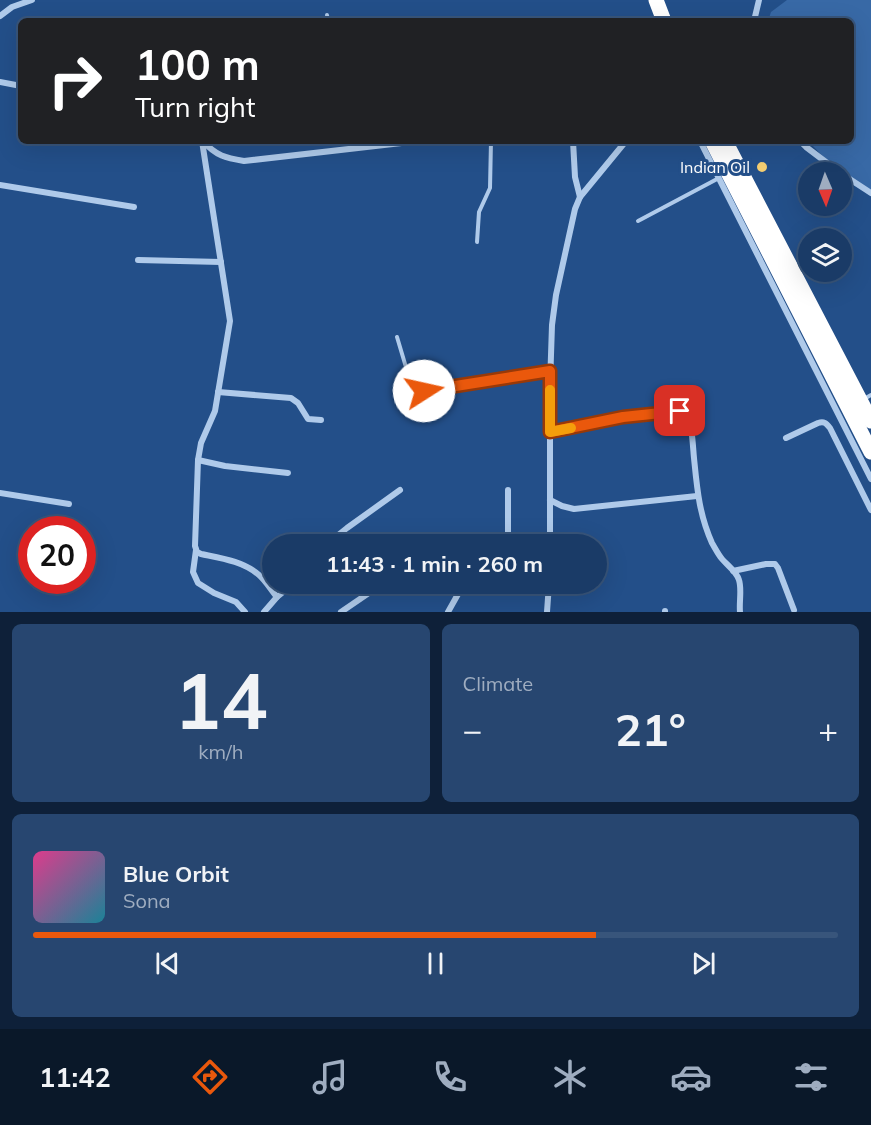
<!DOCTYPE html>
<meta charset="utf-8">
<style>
body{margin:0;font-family:Mulish,sans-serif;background:#274670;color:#f1f3f6;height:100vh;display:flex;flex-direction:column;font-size:22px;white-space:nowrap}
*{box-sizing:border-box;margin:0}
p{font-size:20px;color:#9fadc0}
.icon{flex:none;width:33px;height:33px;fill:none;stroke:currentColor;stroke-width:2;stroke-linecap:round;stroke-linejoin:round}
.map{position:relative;height:612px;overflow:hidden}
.sheet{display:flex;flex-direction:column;gap:12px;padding:12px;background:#0e2039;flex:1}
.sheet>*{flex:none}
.hud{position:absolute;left:18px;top:18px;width:836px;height:126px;border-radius:9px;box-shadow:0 6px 24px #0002,0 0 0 2px #38557b;background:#202124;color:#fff;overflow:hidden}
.needle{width:39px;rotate:178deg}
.tools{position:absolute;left:798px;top:162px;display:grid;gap:12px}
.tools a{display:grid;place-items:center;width:54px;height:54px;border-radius:50%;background:#1a3b67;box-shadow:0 6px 24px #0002,0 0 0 2px #38557b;font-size:30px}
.speed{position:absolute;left:18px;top:516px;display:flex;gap:12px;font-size:30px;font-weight:700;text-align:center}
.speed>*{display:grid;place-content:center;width:78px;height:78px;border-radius:50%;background:#1a3b67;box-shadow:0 6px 24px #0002,0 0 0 2px #38557b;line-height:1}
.speed .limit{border:9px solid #d22;background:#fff;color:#111}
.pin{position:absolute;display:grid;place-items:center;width:51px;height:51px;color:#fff;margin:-26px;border-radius:12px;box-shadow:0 3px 9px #0006}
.me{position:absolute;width:66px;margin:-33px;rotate:80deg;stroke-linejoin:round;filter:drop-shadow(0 0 4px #0008)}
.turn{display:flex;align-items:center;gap:21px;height:126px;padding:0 18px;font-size:27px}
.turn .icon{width:78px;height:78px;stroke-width:2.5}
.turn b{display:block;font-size:42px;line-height:51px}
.big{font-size:45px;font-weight:700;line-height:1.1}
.sheet .card{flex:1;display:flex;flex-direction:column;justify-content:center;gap:9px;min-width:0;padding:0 21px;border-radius:9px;background:#274670}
.sheet .dial{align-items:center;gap:0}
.dial b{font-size:78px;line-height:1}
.song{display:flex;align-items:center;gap:18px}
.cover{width:72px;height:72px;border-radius:9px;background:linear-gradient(135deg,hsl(330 70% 55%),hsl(190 70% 35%))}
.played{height:6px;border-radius:3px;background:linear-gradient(90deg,#ea580c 70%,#38557b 70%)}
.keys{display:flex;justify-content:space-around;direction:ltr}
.heat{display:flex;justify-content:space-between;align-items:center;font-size:33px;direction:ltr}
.sheet .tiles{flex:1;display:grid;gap:12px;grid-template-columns:1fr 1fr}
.card:last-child{grid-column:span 2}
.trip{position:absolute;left:262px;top:534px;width:345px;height:60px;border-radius:30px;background:#1a3b67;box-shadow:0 6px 24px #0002,0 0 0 2px #38557b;font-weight:700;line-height:60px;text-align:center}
.tab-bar{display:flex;height:96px;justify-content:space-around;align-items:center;background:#0a1829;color:#9fadc0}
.tab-bar .icon{width:42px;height:42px}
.tab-bar .selected{color:#ea580c}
.tab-bar b{font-size:27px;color:#f1f3f6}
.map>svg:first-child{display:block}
.green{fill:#3869a6}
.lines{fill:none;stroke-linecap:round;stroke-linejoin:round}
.lane{stroke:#afcaea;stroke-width:4}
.street{stroke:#afcaea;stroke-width:6}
.highway{stroke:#fff;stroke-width:15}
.route-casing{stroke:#983908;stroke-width:15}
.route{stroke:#ea580c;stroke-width:10}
.slow{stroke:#f59e0b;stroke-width:10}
.poi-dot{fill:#f5cf72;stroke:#234f89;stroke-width:2}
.labels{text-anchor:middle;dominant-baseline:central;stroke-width:6;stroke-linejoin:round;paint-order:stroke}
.poi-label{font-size:16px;fill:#fff;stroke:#234f89;text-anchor:end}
</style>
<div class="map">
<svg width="871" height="612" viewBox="0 0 871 612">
<rect width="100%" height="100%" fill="#234f89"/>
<!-- green -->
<path class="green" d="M787,0H871V195L849,183L808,141H850V21H768L771,12Z"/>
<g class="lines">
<!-- lane -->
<g class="lane">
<path d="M327,15L328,21"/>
<path d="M638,221L719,178"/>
<path d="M477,242L479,212L490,188L491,141"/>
<path d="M397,337L411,384L413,389L417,391L550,371"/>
<path d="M864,399L871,395"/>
</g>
<!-- street -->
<g class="street">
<path d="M0,16L12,7L32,0"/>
<path d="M754,21L759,0"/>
<path d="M0,82L21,86"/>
<path d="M202,141L230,321L215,411L201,443L198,460L195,546L197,552L201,554C220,558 243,561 259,575C266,581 271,590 277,597"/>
<path d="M203,141C216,156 226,158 244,161L419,141"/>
<path d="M573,141L575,177L580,197"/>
<path d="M700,141L871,479"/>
<path d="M800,141L806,147L839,172"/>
<path d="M842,174L871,193"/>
<path d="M0,185L134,207"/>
<path d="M138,260L221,262"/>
<path d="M218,392L291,398L298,403L308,419L321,420"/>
<path d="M550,432C570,429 674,403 686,413C692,418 693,449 694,458C697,488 699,514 712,543C715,548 718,554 722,559C727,565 737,572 739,580C742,589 739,602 740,612"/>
<path d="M786,438L818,423C824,421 826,423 830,428L871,510"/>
<path d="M198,460L225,466L288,473"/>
<path d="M0,493L69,504"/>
<path d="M550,500L562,506L574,509L697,496"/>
<path d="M327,544L347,528L400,490"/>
<path d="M508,544V490"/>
<path d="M550,544V385L552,325L556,295L575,209L580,197L626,141"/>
<path d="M196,550L193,572L198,583L214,593L236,602L245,612"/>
<path d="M733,571L766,564H775L778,568L794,610"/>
<path d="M665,611V612"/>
<path d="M264,612L277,597L293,584"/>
<path d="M341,612L382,584"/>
<path d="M448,612L462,587L468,584"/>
<path d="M547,612L549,584"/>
</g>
<!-- highway -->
<g class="highway">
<path d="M656,0L664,21"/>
<path d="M712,141L871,452"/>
<path d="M725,141L871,421"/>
</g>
</g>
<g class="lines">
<!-- route casing -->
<g class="route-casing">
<path id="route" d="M424,391L550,371V432L623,417L680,411"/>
</g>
<!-- route -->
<use href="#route" class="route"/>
<!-- slow -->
<path class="slow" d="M550,390V432L571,428"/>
</g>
<!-- markers -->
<circle class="poi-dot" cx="762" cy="167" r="6"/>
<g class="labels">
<!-- poi labels -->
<g class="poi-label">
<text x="750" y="167">Indian Oil</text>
</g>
</g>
</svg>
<div class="tools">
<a><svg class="needle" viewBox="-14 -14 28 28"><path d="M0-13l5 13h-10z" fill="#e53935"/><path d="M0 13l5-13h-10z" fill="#9fadc0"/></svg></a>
<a><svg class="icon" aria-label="layers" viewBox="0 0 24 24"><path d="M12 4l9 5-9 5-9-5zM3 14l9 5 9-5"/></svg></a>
</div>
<div class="speed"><div class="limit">20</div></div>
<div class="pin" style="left:680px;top:411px;background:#d93025"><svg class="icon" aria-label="arrive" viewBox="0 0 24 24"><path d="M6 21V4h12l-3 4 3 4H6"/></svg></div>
<svg class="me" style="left:424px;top:391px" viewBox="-20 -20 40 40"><circle r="19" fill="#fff"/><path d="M0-13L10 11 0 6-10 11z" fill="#ea580c"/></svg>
<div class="trip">11:43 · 1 min · 260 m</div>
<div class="hud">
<div class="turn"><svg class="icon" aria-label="right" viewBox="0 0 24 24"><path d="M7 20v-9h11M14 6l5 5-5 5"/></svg><div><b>100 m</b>Turn right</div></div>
</div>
</div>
<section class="sheet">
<div class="tiles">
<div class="card dial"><b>14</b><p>km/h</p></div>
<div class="card"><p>Climate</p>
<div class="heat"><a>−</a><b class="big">21°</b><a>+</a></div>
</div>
<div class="card">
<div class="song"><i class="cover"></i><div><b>Blue Orbit</b><p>Sona</p></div></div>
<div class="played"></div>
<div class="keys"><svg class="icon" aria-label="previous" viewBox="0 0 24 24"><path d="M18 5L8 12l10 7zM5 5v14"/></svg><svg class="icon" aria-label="pause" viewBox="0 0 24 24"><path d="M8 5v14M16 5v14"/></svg><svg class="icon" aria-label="next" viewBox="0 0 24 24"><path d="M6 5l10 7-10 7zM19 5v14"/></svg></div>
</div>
</div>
</section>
<nav class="tab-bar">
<b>11:42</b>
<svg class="icon selected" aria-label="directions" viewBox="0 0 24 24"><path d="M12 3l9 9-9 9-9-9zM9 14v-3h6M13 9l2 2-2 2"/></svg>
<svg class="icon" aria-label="music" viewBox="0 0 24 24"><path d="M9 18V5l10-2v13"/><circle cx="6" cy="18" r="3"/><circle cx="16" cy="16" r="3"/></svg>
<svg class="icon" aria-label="phone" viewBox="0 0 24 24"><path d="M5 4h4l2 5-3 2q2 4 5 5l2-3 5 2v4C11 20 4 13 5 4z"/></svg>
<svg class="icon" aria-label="climate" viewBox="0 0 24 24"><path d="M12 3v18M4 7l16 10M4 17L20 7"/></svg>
<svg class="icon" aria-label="car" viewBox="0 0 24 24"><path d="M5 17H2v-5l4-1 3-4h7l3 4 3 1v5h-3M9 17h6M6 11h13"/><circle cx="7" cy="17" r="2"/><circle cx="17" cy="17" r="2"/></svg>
<svg class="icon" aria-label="filters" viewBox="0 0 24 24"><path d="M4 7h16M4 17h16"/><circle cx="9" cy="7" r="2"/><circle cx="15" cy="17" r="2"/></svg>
</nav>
